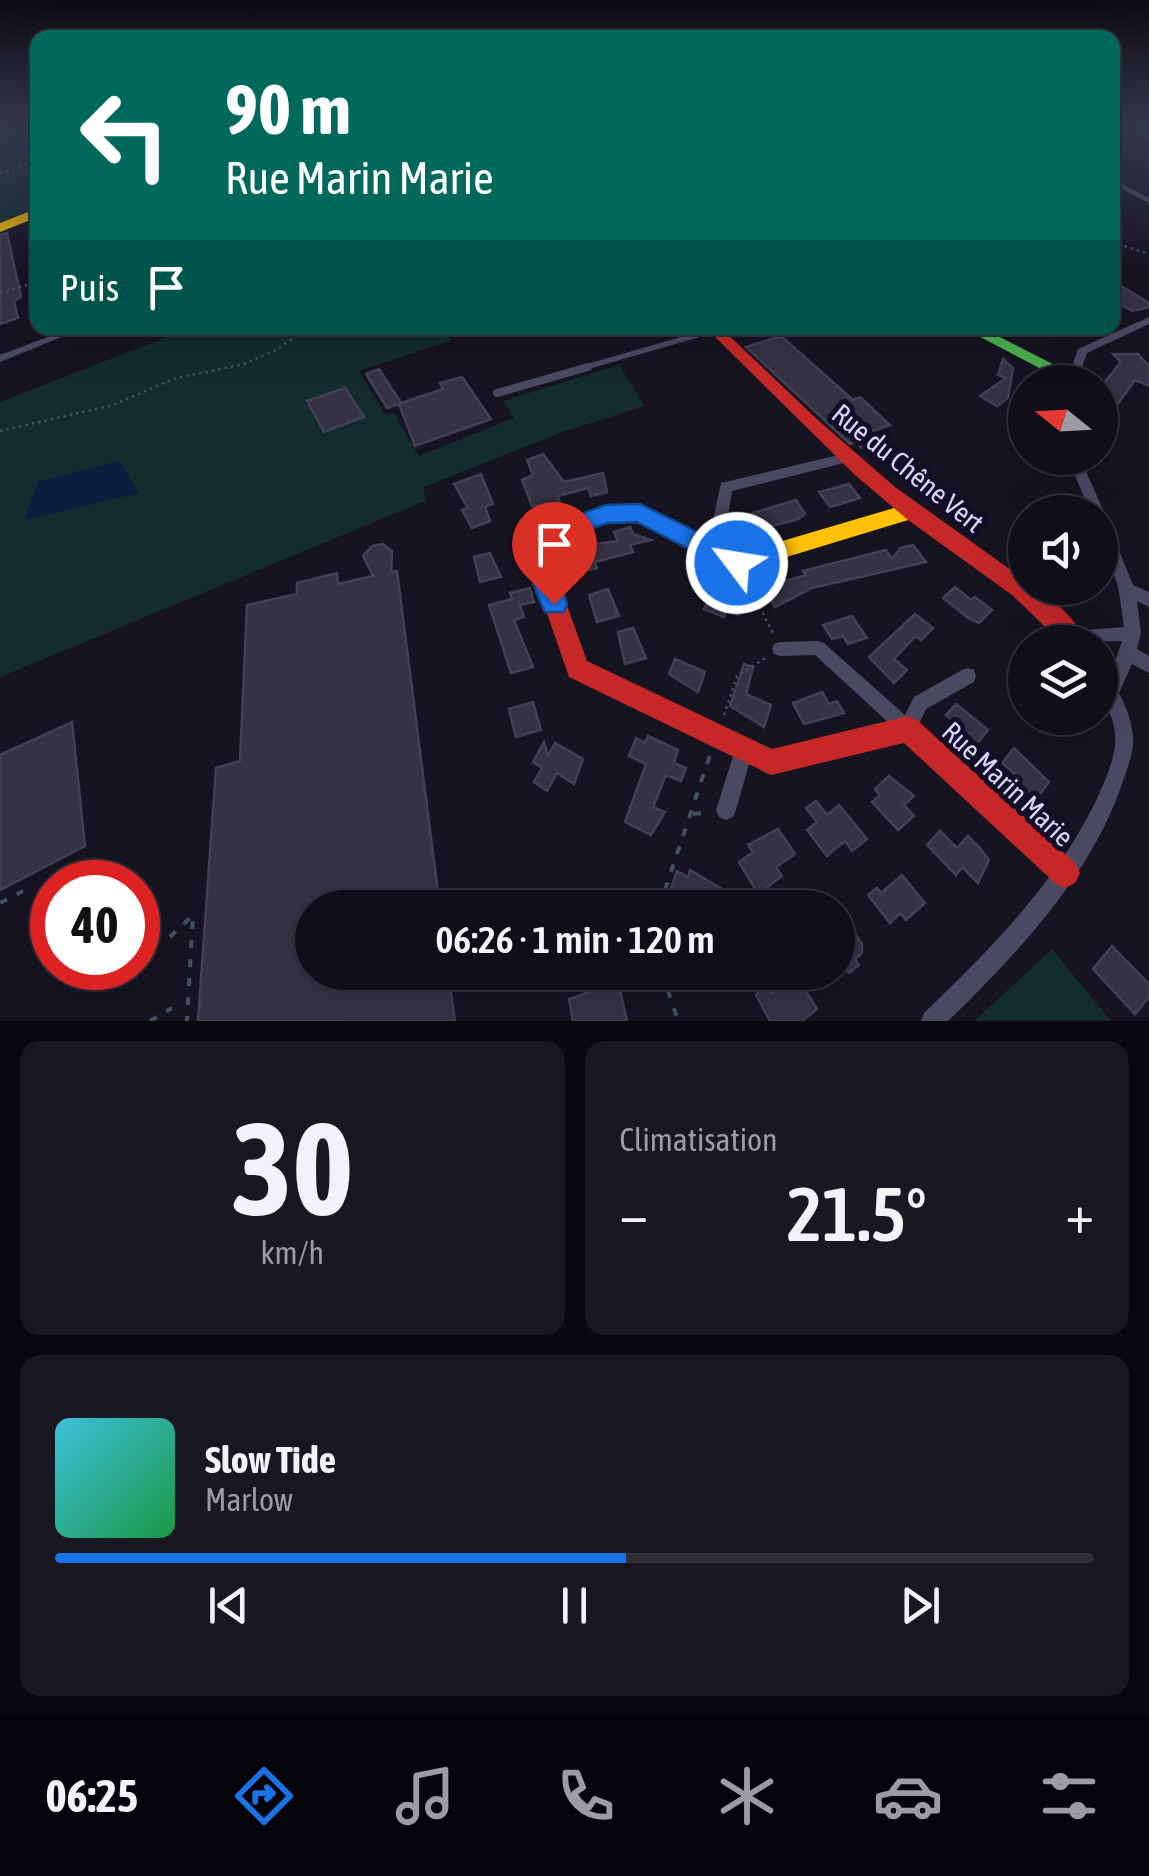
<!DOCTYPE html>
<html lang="fr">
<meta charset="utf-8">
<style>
body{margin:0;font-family:"Asap Condensed",sans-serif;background:#191822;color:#f1f3f6;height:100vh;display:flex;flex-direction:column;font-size:38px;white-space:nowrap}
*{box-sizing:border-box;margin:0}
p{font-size:32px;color:#9c9ca2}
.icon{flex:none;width:55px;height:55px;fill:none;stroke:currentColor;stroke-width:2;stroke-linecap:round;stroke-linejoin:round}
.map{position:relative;height:1021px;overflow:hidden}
.drawer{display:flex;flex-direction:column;gap:20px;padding:20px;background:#09080e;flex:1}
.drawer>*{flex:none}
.banner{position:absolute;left:30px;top:30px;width:1090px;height:305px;border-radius:20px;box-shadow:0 10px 40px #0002,0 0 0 2px #302f38;background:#00695c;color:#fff;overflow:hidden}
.needle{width:65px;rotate:288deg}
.controls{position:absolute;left:1008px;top:365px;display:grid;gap:20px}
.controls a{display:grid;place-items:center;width:110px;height:110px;border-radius:50%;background:#100f19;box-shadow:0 10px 40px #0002,0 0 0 2px #302f38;font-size:50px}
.speed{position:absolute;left:30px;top:860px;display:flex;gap:20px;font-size:50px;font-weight:700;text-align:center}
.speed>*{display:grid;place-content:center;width:130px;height:130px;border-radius:50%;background:#100f19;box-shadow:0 10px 40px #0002,0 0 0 2px #302f38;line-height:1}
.speed .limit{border:15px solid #d22;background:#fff;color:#111}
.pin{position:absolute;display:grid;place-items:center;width:85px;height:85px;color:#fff;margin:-102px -42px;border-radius:50% 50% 50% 0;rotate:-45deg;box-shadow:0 0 10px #0007}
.pin .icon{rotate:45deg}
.me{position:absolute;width:110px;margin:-55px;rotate:301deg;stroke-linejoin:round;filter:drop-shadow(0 0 8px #0008)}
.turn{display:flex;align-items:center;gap:35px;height:210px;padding:0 30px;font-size:45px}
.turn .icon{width:130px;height:130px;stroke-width:2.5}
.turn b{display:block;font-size:70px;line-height:85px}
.then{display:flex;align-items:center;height:95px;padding:0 30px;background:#0003;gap:20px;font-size:38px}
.big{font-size:75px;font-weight:600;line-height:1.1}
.drawer .widget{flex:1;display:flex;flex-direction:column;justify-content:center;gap:15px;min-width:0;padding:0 35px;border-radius:20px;background:#191822}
.drawer .dial{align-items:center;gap:0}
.dial b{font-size:130px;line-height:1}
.song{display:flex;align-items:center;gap:30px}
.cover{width:120px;height:120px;border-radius:15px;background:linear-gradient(135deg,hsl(190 70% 55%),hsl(140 70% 35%))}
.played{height:10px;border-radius:5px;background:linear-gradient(90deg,#1a73e8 55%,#302f38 55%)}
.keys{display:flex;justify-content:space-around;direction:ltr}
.heat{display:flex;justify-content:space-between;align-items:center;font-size:55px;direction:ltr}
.drawer .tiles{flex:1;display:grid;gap:20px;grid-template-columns:1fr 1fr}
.widget:last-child{grid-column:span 2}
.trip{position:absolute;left:295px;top:890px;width:560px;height:100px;border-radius:50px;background:#100f19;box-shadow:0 10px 40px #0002,0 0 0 2px #302f38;font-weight:600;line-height:100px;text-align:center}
.tab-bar{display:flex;height:160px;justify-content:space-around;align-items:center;background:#06060a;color:#9c9ca2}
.tab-bar .icon{width:70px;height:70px}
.tab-bar .current{color:#1a73e8}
.tab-bar b{font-size:45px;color:#f1f3f6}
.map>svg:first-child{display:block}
.green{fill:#132c2d}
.water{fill:#0b1e41}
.building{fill:#343243;stroke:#433f54;stroke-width:2.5}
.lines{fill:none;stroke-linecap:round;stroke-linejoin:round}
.path-far1{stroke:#44505f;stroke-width:2.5;stroke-dasharray:2.5 4;stroke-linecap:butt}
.path{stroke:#44505f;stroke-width:4;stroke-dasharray:8 11;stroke-linecap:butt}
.lane-far1{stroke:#4a4962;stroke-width:5}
.lane{stroke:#4a4962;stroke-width:8}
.street{fill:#4a4962;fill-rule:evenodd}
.fast{fill:#4caf50;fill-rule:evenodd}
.slow{fill:#ffc107;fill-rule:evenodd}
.jam{fill:#c62828;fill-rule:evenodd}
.route{fill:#1a73e8;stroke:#114b97;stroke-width:2.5}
.labels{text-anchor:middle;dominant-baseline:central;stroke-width:10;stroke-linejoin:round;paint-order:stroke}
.street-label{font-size:28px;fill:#d9d4ff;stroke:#130f26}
</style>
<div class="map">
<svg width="1149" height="1021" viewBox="0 0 1149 1021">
<rect width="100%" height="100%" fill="#161421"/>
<!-- green -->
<g class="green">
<path d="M38,129L37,207L0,223V130Z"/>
<path d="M190,328H438L452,340L359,371L385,415L393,412L419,456L514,418L503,401L619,365L645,406L562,432L424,487L425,501L0,677V402Z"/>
<path d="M1052,949L1111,1021H974Z"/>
</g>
<!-- water -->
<path class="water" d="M119,461L139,493L24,520L38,482Z"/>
<!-- building -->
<g class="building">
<path d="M7,233L21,297L14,301L18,318L0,324V235Z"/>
<path d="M1121,286L1149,303V307L1132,311L1112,299V287Z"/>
<path d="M781,336L853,400L860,397L890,425L870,432L881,442L862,448L856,442L850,444L746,347Z"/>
<path d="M1113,354H1138L1149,366V386L1135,380L1117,405L1100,397V388L1121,362Z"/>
<path d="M1003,359L1013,368L1008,398L997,406L980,396L1006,378L998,375Z"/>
<path d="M379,369L401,403L443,389L440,383L462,377L491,419L415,446L399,404L387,408L366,374Z"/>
<path d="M345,388L364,417L324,432L307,401Z"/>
<path d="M543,454L564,482L603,473L607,492L591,496L588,488L558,496L560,503L532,506L522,480L533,475L527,460Z"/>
<path d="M481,474L493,504L485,507L490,521L472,528L462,510L468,508L454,484Z"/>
<path d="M849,484L860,498L830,507L819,492Z"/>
<path d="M796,500L805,514L798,519L750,532L748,528L737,530L733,519Z"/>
<path d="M630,527L633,534L651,540L630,545L633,552L595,562L597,568L577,573L573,547L618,541L614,532Z"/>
<path d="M383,544L392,551L391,572L397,571L440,908H312V972H448L455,1021H198L216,768L240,761L247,605L297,594V583L337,573L338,584L373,576L363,556L372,546Z"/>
<path d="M913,545L926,562L812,588L775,607L763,587L806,575L803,571L886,550L892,559L900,548Z"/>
<path d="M490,553L501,577L480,582L474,557Z"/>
<path d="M955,587L971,600L975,597L992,610L979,623L968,618L943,598Z"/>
<path d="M530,588L534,602L520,605L524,617L514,620L533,667L511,673L489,605L512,599L510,593Z"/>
<path d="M608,589L619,616L597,622L589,595Z"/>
<path d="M723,590L745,598L739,615L726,610L724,617L704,609L710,596L719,600Z"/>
<path d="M915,614L933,628L921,640L916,636L894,659L907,670L894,683L869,657Z"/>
<path d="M852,616L867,638L848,644L843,636L832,639L823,625Z"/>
<path d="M633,628L646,658L625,664L618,632Z"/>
<path d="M675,659L705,672L698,692L669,674Z"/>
<path d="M744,664L753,667L746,694L771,705L764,727L730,706Z"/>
<path d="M822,692L829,704L837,701L844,713L804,724L793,703Z"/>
<path d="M533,702L541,730L516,737L509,709Z"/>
<path d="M956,704L988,730L975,746L949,729L955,723L946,715Z"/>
<path d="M72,722L85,846L0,890V755Z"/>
<path d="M648,736L678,750L674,763L686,768L681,781L666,775L653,807L665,812L651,835L625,822L646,764L629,756L636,738L645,743Z"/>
<path d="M544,742L548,756L555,743L583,759L574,784L557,773L547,791L534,782L542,768L533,762Z"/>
<path d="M1014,748L1049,782L1036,799L1010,781L1015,774L1002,763Z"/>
<path d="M889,776L914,796L904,805L914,816L898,830L872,802L880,795L875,789Z"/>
<path d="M816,801L827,815L839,805L867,839L852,851L845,841L827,856L807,830L817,822L806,808Z"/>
<path d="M778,829L795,854L776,867L782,876L758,894L739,862L753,852L748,845Z"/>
<path d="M940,831L957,848L968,836L979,847L989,860L978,883L962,867L956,875L927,845Z"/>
<path d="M690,870L724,890L719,908H678L680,899L669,894L677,871L688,877Z"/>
<path d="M902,875L925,903L906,920L900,913L890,923L868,895L877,888L881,893Z"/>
<path d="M845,919L862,944V953L855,959L859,965L849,973L838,960V924Z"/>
<path d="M1112,946L1149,984V997L1135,1014L1093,969Z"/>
<path d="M796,975L817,1009L802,1021H770L756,995L767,986L771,993Z"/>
<path d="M618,982L627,1021H573L569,999Z"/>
</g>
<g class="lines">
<!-- path-far1 -->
<g class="path-far1">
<path d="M1112,131L1149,138"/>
<path d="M0,174L38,160"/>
<path d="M1112,242L1149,254"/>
<path d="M0,293L27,285"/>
<path d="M0,431L113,405L173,379L244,364L278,349L307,328"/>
<path d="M745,578L773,633"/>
<path d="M724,715L737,676L767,657"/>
</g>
<!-- path -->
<g class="path">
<path d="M693,814L710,812"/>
<path d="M0,903L23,891"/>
<path d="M659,908L710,755"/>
<path d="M170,937L193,915L187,1021"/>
<path d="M662,972L678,1021"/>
<path d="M150,1021L172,1008"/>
</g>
<!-- lane-far1 -->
<path class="lane-far1" d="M579,369L715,330"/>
<!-- lane -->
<path class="lane" d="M497,393L588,367"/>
<!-- street -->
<g class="street">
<path d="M1112,178L1149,198V203L1112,184Z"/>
<path d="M38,252V279L33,276V255Z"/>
<path d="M1149,317V324L1087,353L1077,382H1067L1078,349Z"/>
<path d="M71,328H84L0,362V355Z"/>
<path d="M847,453L852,455L853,458L852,461L732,491L728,516L744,563L742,567L737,569L732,567L714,516L721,483Z"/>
<path d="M1068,458H1080L1104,512L1101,516L1107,521L1133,585L1149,592V607L1137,601L1141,633L1137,649L1149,656V673L1132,664L1119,693C1127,709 1134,726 1133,744C1132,757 1127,769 1123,781C1092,875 1018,953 948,1021H921L924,1013C989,951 1054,885 1095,803C1103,785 1113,765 1115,745C1117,721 1108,713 1101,693C1099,687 1100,677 1100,670L1110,677L1122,641L1066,642L1064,638L1066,633L1072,631L1124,627L1118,586L1100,537V512H1090Z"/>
<path d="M818,641L824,643L905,715L914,697L962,670L968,668L974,670L976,676L974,682L926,709L914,735L908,738L902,735L815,655L780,656L774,654L772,649L774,644L780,642Z"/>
<path d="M744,741L750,744L753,750L736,810L733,817L726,820L719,817L716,810L735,750L738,744Z"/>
</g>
<!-- fast -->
<path class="fast" d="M963,328H982L1080,378L1078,382H1066Z"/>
<!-- slow -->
<g class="slow">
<path d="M38,208V217L0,232V223Z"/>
<path d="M911,503L918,505L921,511L918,517L737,572L636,521L607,522L549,543L552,564L549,570L541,573L533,570C528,560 525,542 531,532L606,506L639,505L738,554Z"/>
</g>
<!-- jam -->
<g class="jam">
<path d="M706,328H721L818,420L895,487L1025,580V588C1047,588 1079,623 1086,642H1061L1012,595L908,520L855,475Z"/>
<path d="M541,555L549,558L552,564L587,661L772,749L908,716L917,720L1075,863L1080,873L1075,883L1065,888L1055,883L904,743L771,775L569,677L530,564L533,558Z"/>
</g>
</g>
<!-- sky -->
<linearGradient id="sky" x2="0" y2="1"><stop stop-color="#0c0b12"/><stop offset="0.47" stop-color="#363a4e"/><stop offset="1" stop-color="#363a4e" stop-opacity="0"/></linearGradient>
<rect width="1149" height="272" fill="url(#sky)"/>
<!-- route -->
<path class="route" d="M640,504L746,556L749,563L746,570H729L637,522L607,523L550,543L567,604L564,612H545C535,591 520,554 529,532L606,505Z"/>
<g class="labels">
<!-- street labels -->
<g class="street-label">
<text transform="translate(908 468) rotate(39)">Rue du Chêne Vert</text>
<text transform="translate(1008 784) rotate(43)">Rue Marin Marie</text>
</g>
</g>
</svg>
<div class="controls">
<a><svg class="needle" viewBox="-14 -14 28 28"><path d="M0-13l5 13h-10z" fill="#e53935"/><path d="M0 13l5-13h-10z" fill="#9c9ca2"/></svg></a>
<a><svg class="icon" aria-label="sound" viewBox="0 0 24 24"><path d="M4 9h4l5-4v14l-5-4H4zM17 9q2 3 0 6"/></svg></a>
<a><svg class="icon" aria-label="layers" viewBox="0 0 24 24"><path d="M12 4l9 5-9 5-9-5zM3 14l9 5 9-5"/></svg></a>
</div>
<div class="speed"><div class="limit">40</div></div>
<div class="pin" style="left:554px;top:604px;background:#d93025"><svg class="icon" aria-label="arrive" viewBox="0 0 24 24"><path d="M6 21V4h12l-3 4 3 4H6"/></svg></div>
<svg class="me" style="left:737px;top:563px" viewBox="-20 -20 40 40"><circle r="17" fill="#1a73e8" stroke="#fff" stroke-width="3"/><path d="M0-11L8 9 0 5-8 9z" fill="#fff"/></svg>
<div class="trip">06:26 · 1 min · 120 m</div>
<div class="banner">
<div class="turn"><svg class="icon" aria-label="left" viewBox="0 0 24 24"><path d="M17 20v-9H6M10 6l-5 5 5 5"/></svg><div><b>90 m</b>Rue Marin Marie</div></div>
<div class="then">Puis<svg class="icon" aria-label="arrive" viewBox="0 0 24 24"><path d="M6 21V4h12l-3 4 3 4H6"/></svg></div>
</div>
</div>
<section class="drawer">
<div class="tiles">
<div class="widget dial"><b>30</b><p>km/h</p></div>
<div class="widget"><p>Climatisation</p>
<div class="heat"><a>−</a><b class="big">21.5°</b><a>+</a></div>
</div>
<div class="widget">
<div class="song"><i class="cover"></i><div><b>Slow Tide</b><p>Marlow</p></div></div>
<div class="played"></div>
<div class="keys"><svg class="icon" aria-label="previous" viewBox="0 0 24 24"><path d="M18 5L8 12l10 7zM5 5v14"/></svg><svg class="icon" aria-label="pause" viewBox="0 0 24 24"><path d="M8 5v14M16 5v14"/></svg><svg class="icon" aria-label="next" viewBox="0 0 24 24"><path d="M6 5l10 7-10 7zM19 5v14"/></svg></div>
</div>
</div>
</section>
<nav class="tab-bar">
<b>06:25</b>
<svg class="icon current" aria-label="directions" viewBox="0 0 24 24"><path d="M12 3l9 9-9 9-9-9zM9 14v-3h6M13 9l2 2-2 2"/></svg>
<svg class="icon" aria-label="music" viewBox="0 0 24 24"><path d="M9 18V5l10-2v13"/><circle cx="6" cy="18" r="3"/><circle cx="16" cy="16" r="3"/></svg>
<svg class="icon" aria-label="phone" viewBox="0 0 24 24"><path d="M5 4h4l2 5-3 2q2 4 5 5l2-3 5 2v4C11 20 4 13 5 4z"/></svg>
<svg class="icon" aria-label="climate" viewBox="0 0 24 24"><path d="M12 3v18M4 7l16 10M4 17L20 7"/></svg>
<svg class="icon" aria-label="car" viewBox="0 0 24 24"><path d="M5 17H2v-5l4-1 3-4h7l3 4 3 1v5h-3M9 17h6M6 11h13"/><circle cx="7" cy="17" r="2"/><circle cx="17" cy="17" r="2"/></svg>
<svg class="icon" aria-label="filters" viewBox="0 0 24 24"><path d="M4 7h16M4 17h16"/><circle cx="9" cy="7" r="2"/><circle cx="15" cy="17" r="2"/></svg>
</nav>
